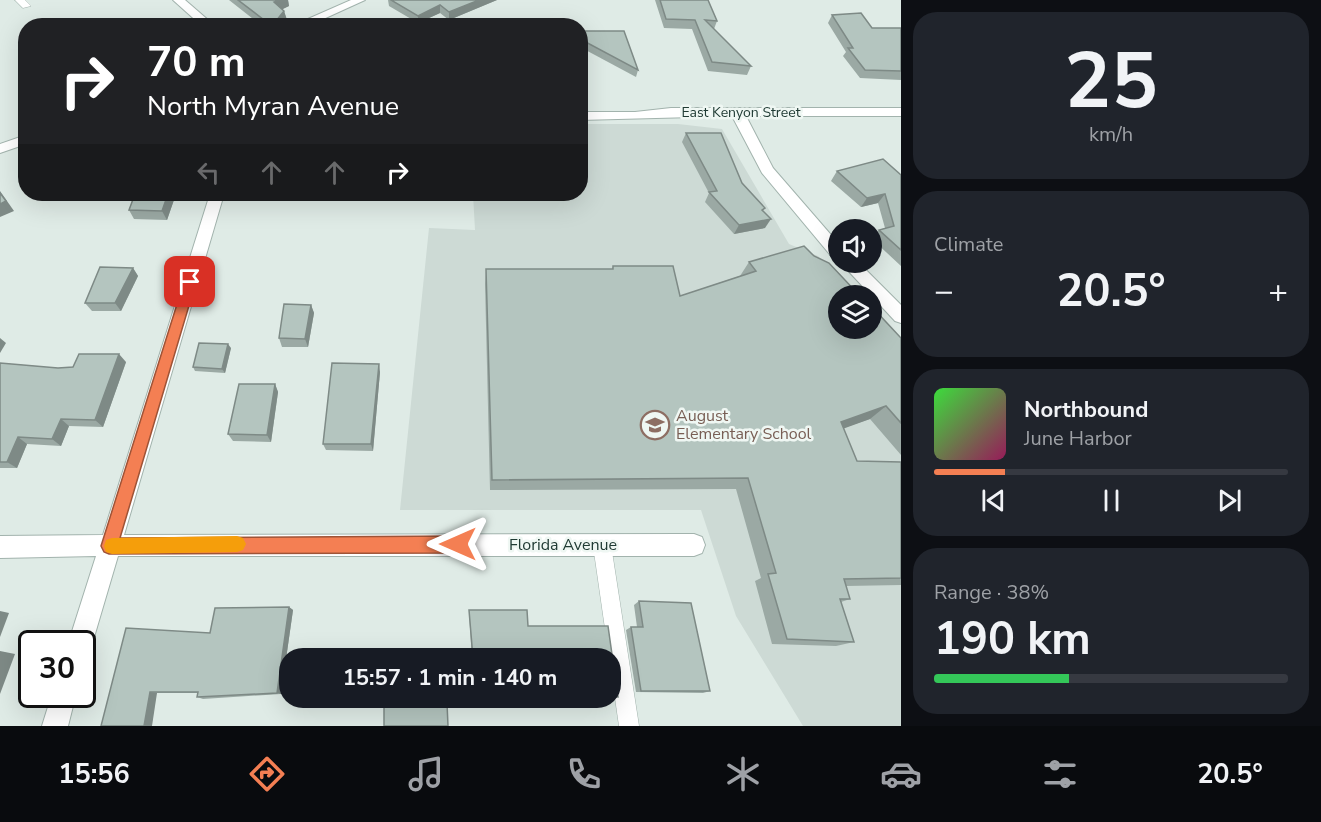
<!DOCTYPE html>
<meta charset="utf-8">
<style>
body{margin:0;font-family:"Nunito Sans",sans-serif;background:#20242c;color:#f1f3f6;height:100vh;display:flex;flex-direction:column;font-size:22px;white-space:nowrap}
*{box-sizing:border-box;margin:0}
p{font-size:20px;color:#9ea1a6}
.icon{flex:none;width:33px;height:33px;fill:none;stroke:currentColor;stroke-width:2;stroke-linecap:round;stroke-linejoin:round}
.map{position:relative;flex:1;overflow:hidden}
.sheet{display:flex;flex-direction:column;gap:12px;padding:12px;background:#0d0f14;width:420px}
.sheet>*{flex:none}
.banner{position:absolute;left:18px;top:18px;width:570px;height:183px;border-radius:24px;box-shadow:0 6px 24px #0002;background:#202124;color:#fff;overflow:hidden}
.controls{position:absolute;left:828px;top:219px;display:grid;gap:12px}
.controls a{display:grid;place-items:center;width:54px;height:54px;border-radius:50%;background:#171b24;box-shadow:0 6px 24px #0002;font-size:30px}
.speed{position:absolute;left:18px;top:630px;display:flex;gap:12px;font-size:30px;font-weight:700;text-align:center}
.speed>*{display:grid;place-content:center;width:78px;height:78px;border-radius:50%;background:#171b24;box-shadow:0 6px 24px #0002;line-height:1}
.speed .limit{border:3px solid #111;border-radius:9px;background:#fff;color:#111}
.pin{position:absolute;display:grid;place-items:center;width:51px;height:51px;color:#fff;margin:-26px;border-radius:12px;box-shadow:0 3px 9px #0006}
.me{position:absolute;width:66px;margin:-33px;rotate:270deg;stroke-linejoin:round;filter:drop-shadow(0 0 4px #0008)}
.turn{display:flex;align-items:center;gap:21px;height:126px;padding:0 30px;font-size:27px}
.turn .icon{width:78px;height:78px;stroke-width:2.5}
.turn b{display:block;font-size:42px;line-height:51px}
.lanes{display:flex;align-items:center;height:57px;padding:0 30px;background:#0003;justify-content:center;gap:30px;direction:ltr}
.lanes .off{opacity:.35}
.big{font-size:45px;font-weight:700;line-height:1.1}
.sheet .widget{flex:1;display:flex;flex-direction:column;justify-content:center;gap:9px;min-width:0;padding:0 21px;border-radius:24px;background:#20242c}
.sheet .dial{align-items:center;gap:0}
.dial b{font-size:78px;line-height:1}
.song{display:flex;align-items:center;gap:18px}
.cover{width:72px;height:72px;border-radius:9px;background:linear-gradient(135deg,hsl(120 70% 55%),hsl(330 70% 35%))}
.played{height:6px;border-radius:3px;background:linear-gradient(90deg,#f47f53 20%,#363941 20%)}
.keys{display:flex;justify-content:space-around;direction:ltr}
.heat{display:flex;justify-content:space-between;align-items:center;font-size:33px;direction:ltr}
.charge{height:9px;border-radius:4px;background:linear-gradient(90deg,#34c759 38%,#363941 0)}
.trip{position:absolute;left:279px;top:648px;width:342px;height:60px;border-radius:24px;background:#171b24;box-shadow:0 6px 24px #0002;font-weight:700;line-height:60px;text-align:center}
.menu{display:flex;height:96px;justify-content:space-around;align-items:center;background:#090b0e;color:#9ea1a6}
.menu .icon{width:42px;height:42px}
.menu .on{color:#f47f53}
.menu b{font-size:27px;color:#f1f3f6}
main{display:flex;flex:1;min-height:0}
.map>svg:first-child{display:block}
.built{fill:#cddad5}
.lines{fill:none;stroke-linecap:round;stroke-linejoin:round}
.service-casing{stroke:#a2b3ad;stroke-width:1}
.minor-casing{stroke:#a2b3ad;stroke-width:2}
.service{fill:#fff;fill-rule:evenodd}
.minor{fill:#fff;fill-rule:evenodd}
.wall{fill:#9ba9a4}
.shaded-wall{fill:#7e8a86}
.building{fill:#b4c5bf;stroke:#7e8a86;stroke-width:1.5}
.route{fill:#f47f53;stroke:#9f5336;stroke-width:1.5}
.slow{fill:#f59e0b}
.labels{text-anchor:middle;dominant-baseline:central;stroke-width:5;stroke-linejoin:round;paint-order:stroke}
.far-street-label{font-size:14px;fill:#203b34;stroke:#eff7f3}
.education-label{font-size:16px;fill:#785e54;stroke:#eff7f3;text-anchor:start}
.street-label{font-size:16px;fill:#203b34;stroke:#eff7f3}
</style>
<main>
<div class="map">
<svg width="901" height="726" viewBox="0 0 901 726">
<rect width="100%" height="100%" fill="#dfebe6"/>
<!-- built -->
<path class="built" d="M581,124H678L722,129L789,244L818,256L857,295L838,296V328H872L901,341V726H803L736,616L701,510H400L429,228L475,230L473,194H580Z"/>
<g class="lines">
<!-- service casing -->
<g class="service-casing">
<g id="service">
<path d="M15,0H25L31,6L23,8Z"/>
<path d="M602,536L608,539L611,545L639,726H619L593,545L596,539Z"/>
</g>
</g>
<!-- minor casing -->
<g class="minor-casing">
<g id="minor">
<path d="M173,0H185L215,26H202Z"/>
<path d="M351,0H365L308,26H292Z"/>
<path d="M671,108H901V116H746L773,168L838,243V259L832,257L762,173L732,116L580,120V112H635Z"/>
<path d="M26,135V144L0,153V144Z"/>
<path d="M210,194H224L124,535L694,534L702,537L705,545L702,553L694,556H118L92,644L88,652L82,655V644H68L96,556L0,558V536L103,535Z"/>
<path d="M840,262H858L901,305V323L895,321Z"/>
<path d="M52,694H76L68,726H42Z"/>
</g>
</g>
<!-- service -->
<use href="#service" class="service"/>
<!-- minor -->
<use href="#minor" class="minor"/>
</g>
<!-- wall -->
<g class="wall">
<path d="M229,0H288L289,6L282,9L284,11L287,20L282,26H262Z"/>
<path d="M388,0H497L449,20L440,13L418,23L389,6Z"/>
<path d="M655,0H708L717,21L714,29L751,66L747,75L708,71L692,29L664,28Z"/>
<path d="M832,15L872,28H901V80L860,78L843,56L846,52L828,23Z"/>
<path d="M580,31L638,70L636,77L580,47Z"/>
<path d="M686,133L742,183L765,208L763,211L765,228L734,234L705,202L709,193L682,142Z"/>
<path d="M837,171L901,175V266L872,239L879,230L885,228L878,203L861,207L831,181Z"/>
<path d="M119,194H176L167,220L134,219L129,210L132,201L123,200Z"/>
<path d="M814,256L901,338V455L870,419L843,428L857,461L901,462V585L846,586L850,599L841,602L854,642L836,646L772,644L755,581L761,578L736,489L490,490L485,284L486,269H612L613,266L680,296L740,276L749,262Z"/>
<path d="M133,268L138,276L121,311H92L85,303Z"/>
<path d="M311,305L314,313L308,347H282L279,338Z"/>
<path d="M231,348L225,373L195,371L193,367Z"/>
<path d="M126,362L103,427L69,426L61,446L27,444L17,468H0V363L58,368Z"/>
<path d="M380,372L373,451L326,450L323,444Z"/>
<path d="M275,384L278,392L271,442L233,441L228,434Z"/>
<path d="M639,601L710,691L703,693L636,692L626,630L631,627H637L634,605Z"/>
<path d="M289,607L293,610L281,694L203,699L197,697L198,693H157L101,726L210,633Z"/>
<path d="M469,610H527L528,626H608L618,697L613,698H597H610V658H472L469,614Z"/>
<path d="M384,698L533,701L531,702L447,705Z"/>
</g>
<!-- shaded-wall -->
<g class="shaded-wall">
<path d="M280,0H288L289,6L277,12L274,2Z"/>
<path d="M479,0H497L449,20V12Z"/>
<path d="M440,5V13L418,23V16Z"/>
<path d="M284,11L287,20L282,26H272Z"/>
<path d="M0,191L14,211L0,217Z"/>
<path d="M168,194H176L167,220L162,211Z"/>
<path d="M885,194L878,203L861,207L867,198Z"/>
<path d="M771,219L765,228L734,234L739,225Z"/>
<path d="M133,268L138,276L121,311L115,303Z"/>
<path d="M311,305L314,313L308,347L305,339Z"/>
<path d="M0,338L6,343L0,353Z"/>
<path d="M228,344L231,348L225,373L222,369Z"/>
<path d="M119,354L126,362L103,427L95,420Z"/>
<path d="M379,364L380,372L373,451L371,444Z"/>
<path d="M275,384L278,392L271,442L267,435Z"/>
<path d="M886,406L870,419L826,435L841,422Z"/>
<path d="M61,419L69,426L61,446L52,439Z"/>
<path d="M18,437L27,444L17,468L7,462Z"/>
<path d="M289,607L293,610L281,694L277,693Z"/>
<path d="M0,611L9,613L0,637Z"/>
<path d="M0,651L15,654L0,694Z"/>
<path d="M150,692L157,693L152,726H144Z"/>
</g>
<!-- building -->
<g class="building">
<path d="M238,0H280L274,2L284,11L272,26Z"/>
<path d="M391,0H479L449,12L440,5L418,16Z"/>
<path d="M660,0H708L717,21L705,20L751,66L712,62L695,20L666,19Z"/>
<path d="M861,13L872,28H901V71L865,70L848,48H853L832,15Z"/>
<path d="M580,31H624L638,70L580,39Z"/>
<path d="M686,133H721L742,183L765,208L762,210L771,219L739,225L709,192L717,191Z"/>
<path d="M883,159L901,175V250L879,230L894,226L885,194L867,198L837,171Z"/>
<path d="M0,193L6,201L0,204Z"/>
<path d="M135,194H168L162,211L129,210Z"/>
<path d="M804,246L814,256L829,263L860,296H838V328H872V307L901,338V423L886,406L841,422L857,461L901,462V578L844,579L850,599H840L854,642L787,639L768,574L776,573L748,478L492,480L486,269H613V266H673L680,296L756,271L749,262Z"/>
<path d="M100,267L133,268L115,303H85Z"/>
<path d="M284,304L311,305L305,339L279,338Z"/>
<path d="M199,343L228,344L222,369L193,367Z"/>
<path d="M79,354H119L95,420L61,419L52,439L18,437L7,462H0V363L58,368L73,367Z"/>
<path d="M332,363L379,364L371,444H323Z"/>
<path d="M239,384H275L267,435L228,434Z"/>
<path d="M639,601L691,603L710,691H641L631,627H643Z"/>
<path d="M289,607L277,693L197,697L198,692H150L144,726H101L126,628L210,633L215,608Z"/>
<path d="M469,610H527L528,626H608L618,697L610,696V658H473Z"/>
<path d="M384,698H533V701L447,703L448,726H384Z"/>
</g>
<!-- route -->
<path class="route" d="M190,277L196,282L120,538L458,536L464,539L467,544L464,550L458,553L109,554L104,552L101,546L184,282Z"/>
<!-- slow -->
<path class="slow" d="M237,536L243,538L246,544L243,550L237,552L112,554L106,552L104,546L106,540L112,538Z"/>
<!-- icons -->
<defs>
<g id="school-ring" transform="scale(1.5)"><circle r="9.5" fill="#eff7f3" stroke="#8d6e63" stroke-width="1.5"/><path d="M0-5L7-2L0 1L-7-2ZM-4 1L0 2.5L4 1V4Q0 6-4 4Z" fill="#8d6e63"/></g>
</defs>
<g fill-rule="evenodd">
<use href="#school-ring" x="655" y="425"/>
</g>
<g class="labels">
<!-- far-street labels -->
<g class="far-street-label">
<text x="741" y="112">East Kenyon Street</text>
</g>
<!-- education labels -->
<g class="education-label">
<text x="676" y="416">August<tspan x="676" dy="18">Elementary School</tspan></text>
</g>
<!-- street labels -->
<g class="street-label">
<text x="563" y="545">Florida Avenue</text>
</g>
</g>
</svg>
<div class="controls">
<a><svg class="icon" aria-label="sound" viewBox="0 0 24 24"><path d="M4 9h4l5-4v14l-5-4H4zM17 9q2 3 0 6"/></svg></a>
<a><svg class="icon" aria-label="layers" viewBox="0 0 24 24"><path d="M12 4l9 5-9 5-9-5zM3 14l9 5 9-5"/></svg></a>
</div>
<div class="speed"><div class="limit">30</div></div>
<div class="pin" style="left:190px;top:282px;background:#d93025"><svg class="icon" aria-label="arrive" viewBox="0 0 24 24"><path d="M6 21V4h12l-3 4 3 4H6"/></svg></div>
<svg class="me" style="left:458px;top:544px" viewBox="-20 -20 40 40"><path d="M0-17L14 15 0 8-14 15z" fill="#f47f53" stroke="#fff" stroke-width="4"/></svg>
<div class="trip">15:57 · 1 min · 140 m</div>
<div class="banner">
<div class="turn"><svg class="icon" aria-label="right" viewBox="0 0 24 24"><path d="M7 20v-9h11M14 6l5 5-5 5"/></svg><div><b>70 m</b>North Myran Avenue</div></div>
<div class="lanes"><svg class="icon off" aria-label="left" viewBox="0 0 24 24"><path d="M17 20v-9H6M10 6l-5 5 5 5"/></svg><svg class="icon off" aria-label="ahead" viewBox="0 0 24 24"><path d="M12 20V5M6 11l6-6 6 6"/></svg><svg class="icon off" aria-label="ahead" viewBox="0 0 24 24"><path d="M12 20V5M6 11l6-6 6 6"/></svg><svg class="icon" aria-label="right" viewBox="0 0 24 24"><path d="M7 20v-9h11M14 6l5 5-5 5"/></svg></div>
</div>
</div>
<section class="sheet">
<div class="widget dial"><b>25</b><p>km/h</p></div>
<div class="widget"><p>Climate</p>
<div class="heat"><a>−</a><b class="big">20.5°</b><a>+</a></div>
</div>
<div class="widget">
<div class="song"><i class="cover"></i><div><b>Northbound</b><p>June Harbor</p></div></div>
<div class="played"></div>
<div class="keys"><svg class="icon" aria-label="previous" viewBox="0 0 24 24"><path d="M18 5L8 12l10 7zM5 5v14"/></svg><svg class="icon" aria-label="pause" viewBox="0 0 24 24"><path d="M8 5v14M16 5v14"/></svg><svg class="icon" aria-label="next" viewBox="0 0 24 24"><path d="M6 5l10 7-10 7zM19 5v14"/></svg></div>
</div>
<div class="widget"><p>Range · 38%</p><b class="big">190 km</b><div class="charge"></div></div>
</section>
</main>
<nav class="menu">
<b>15:56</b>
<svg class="icon on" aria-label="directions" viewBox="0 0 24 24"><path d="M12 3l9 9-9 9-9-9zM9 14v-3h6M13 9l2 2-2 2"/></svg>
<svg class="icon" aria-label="music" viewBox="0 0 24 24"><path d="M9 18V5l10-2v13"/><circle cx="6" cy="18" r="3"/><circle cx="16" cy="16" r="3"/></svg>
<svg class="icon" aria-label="phone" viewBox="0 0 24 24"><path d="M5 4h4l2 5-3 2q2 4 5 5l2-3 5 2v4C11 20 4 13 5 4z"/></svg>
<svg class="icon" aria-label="climate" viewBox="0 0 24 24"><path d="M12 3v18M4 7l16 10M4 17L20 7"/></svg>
<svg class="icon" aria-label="car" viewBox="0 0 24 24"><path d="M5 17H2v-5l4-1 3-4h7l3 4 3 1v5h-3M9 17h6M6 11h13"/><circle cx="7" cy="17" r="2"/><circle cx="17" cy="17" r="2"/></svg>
<svg class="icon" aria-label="filters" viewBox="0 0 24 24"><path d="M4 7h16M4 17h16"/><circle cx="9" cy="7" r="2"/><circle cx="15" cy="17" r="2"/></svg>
<b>20.5°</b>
</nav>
